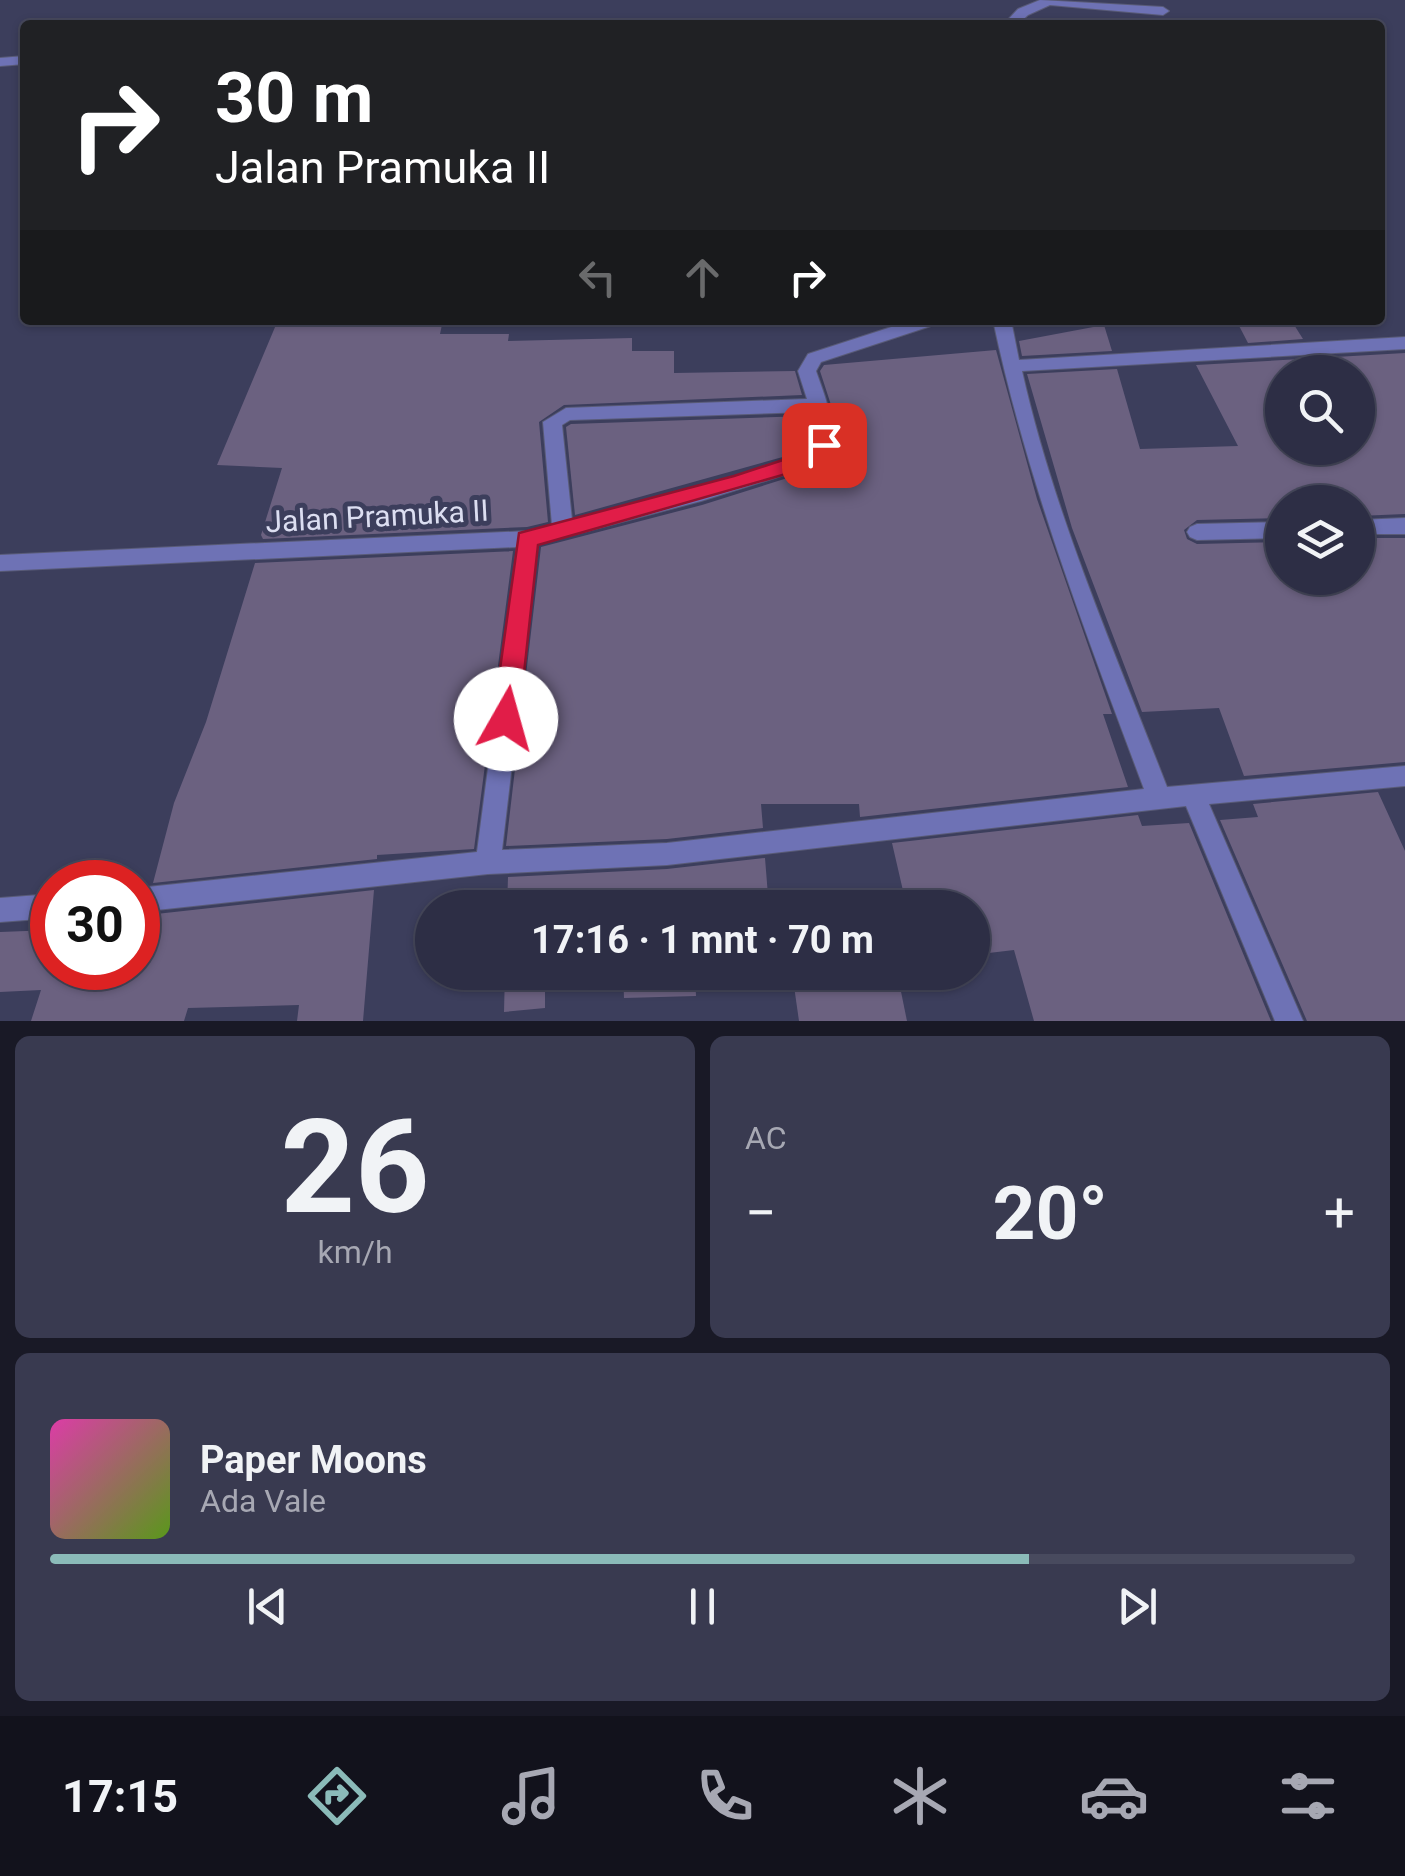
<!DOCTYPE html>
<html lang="id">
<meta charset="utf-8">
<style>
body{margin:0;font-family:Roboto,sans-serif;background:#393a50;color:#f1f3f6;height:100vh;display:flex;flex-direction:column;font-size:38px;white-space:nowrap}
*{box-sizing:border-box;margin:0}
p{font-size:32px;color:#a7a8b3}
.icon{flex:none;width:55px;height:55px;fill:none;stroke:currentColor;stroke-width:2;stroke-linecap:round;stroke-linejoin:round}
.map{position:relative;height:1021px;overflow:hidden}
.details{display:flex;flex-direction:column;gap:15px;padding:15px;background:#191926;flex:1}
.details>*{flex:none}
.banner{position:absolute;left:20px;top:20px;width:1365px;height:305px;border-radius:10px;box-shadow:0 2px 8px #0004,0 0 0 2px #484a5e;background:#202124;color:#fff;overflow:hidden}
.controls{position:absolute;left:1265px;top:355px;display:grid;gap:20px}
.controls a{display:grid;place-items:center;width:110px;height:110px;border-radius:50%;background:#2d2e45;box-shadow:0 2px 8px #0004,0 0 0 2px #484a5e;font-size:50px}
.speed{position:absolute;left:30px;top:860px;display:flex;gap:20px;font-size:50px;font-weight:700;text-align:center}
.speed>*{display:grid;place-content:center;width:130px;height:130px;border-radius:50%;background:#2d2e45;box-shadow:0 2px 8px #0004,0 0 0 2px #484a5e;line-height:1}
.speed .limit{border:15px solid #d22;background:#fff;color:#111}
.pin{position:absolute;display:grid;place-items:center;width:85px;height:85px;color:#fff;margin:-42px;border-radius:20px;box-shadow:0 5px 15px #0006}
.me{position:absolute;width:110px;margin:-55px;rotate:7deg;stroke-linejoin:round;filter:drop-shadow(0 0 8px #0008)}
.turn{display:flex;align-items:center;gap:35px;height:210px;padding:0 30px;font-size:45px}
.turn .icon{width:130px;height:130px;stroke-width:2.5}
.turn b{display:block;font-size:70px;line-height:85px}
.lanes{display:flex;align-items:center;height:95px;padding:0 30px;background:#0003;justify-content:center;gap:50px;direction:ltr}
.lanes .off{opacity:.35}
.big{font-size:75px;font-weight:700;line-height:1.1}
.details .tile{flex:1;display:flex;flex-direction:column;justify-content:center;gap:15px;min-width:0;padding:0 35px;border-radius:15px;background:#393a50}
.details .dial{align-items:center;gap:0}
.dial b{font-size:130px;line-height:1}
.song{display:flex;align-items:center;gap:30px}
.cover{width:120px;height:120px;border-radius:15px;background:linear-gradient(135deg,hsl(320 70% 55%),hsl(90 70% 35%))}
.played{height:10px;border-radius:5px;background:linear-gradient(90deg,#8bbbb9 75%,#484a5e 75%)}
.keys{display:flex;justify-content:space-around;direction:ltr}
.heat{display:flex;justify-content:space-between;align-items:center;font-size:55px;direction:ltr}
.details .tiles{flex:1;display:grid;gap:15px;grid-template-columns:1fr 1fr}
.tile:last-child{grid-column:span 2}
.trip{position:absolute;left:415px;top:890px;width:575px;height:100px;border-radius:50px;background:#2d2e45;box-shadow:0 2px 8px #0004,0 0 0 2px #484a5e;font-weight:700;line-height:100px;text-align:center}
.tabs{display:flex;height:160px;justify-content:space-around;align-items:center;background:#12121c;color:#a7a8b3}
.tabs .icon{width:70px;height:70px}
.tabs .active{color:#8bbbb9}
.tabs b{font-size:45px;color:#f1f3f6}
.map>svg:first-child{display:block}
.building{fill:#6b6180;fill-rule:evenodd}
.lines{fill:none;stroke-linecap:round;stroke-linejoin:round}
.street-casing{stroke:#595b77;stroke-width:2}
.street{fill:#6e72b5;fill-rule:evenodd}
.route{fill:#e11d48;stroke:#92132f;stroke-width:2.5}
.labels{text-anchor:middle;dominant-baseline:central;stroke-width:10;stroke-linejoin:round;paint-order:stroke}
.street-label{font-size:30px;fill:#dcdef1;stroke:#3c3e5c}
</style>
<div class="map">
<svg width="1405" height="1021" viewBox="0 0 1405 1021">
<rect width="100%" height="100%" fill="#3c3e5c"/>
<!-- building -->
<g class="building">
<path d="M278,320H443L440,334H509L508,341L632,338V351H674V373L795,371L802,395L564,405L539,422L548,522L527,527L263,539L261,535L282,468L217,465Z"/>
<path d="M1236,320H1291L1303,339L1248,343Z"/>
<path d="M1104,325L1112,351L1022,356L1019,341Z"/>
<path d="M996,350L1037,499L1112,714H1103L1128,787L860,817L859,804H761L763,828L667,839L506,846L541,547L702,505L816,469L826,458L835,433L832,408L820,371L824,365Z"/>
<path d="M1405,353V514L1358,516V502H1282V518L1197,520L1184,530L1187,539L1197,544L1282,542V578H1358V538H1405V762L1244,776L1219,708L1142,712L1072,528L1027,374L1117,369L1140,449L1238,446L1196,365ZM1282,372H1358V448H1282Z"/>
<path d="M806,416L807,442L797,453L575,515L566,427L571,424Z"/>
<path d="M513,551L474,849L377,855V859L153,883L174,803L206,722L255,563Z"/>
<path d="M1378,792L1405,851V1021H1307L1220,820L1258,817L1253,804Z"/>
<path d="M1138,815L1142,826L1189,823L1271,1021H1034L1014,950L972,955V908H907L892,843Z"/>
<path d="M765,858L769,908H507L508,877L667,869Z"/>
<path d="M374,890L363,1021H297L299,1005L188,1008L184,1021H31L41,990L0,992V932L52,930V968H138L147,915Z"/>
<path d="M505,972H545V1008L504,1012Z"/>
<path d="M623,972H695L696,996L624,998Z"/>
<path d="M792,972H897L907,1021H799Z"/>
</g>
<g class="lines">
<!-- street casing -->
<g class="street-casing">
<g id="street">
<path d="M1040,0L1163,7L1169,11L1163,15L1050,5L1028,15L1017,25H1003L1018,9Z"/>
<path d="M25,56V64L0,66V58Z"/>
<path d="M913,320H940L937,324L821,362L816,371C827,403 845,441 813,466L701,501L538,544L502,850L667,843L1144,789C1086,634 1027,481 993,320H1011L1019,360L1405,337V349L1022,371C1054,514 1114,650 1167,787L1405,766V786L1209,804L1303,1021H1275L1186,806L667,865L488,874L138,912V888L477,852L517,547L0,571V555L528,531L552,525L543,422L566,408L807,399L798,371L808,354ZM810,412L811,444L799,456L700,487L572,520L562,425L570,420Z"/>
<path d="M1405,518V534H1358V520Z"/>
<path d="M1282,522V538L1197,540L1190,537L1187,532L1190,527L1197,524Z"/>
<path d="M52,894V918L0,922V898Z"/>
</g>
</g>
<!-- street -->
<use href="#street" class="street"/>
</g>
<!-- route -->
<path class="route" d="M824,437L835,445L814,466L538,545L519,719L515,727L506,730L497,727L493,719L519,533L734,476L798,455Z"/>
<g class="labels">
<!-- street labels -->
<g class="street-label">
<text transform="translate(377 516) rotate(-3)">Jalan Pramuka II</text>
</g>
</g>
</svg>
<div class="controls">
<a><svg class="icon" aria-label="search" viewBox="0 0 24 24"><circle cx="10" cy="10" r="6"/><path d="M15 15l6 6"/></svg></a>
<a><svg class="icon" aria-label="layers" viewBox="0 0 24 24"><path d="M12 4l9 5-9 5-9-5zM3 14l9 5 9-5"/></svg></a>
</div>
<div class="speed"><div class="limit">30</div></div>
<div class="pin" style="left:824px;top:445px;background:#d93025"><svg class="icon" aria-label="arrive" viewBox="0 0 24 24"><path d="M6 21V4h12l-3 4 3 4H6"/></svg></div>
<svg class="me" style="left:506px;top:719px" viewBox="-20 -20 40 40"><circle r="19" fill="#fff"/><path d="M0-13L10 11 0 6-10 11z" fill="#e11d48"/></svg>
<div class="trip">17:16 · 1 mnt · 70 m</div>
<div class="banner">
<div class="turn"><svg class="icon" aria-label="right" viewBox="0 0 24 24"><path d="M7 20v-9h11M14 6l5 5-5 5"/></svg><div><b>30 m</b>Jalan Pramuka II</div></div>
<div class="lanes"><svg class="icon off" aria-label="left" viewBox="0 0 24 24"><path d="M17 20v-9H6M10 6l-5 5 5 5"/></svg><svg class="icon off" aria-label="ahead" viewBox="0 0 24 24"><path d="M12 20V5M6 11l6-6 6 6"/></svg><svg class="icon" aria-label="right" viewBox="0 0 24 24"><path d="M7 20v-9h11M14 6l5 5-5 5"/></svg></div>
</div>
</div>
<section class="details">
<div class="tiles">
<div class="tile dial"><b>26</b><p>km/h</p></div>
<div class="tile"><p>AC</p>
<div class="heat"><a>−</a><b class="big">20°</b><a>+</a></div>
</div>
<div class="tile">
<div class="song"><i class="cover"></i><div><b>Paper Moons</b><p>Ada Vale</p></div></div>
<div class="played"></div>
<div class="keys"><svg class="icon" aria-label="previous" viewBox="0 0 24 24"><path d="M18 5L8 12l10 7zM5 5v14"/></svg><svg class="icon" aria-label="pause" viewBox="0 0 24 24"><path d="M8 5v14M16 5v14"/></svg><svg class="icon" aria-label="next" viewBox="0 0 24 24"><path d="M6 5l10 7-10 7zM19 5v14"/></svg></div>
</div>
</div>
</section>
<nav class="tabs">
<b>17:15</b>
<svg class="icon active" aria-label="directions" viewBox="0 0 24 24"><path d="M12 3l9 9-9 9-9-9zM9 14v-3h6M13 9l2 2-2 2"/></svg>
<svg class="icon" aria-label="music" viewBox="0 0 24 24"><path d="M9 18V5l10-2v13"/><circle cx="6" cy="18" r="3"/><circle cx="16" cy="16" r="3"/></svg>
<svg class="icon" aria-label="phone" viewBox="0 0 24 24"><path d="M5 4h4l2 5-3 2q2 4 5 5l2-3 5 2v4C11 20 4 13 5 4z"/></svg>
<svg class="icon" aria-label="climate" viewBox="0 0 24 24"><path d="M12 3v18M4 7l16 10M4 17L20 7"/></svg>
<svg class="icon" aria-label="car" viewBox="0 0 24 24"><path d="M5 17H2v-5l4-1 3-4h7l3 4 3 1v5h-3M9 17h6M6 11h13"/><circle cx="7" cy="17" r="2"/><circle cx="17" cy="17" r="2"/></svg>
<svg class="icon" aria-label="filters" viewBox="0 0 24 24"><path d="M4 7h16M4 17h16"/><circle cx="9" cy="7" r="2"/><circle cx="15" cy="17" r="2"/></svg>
</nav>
